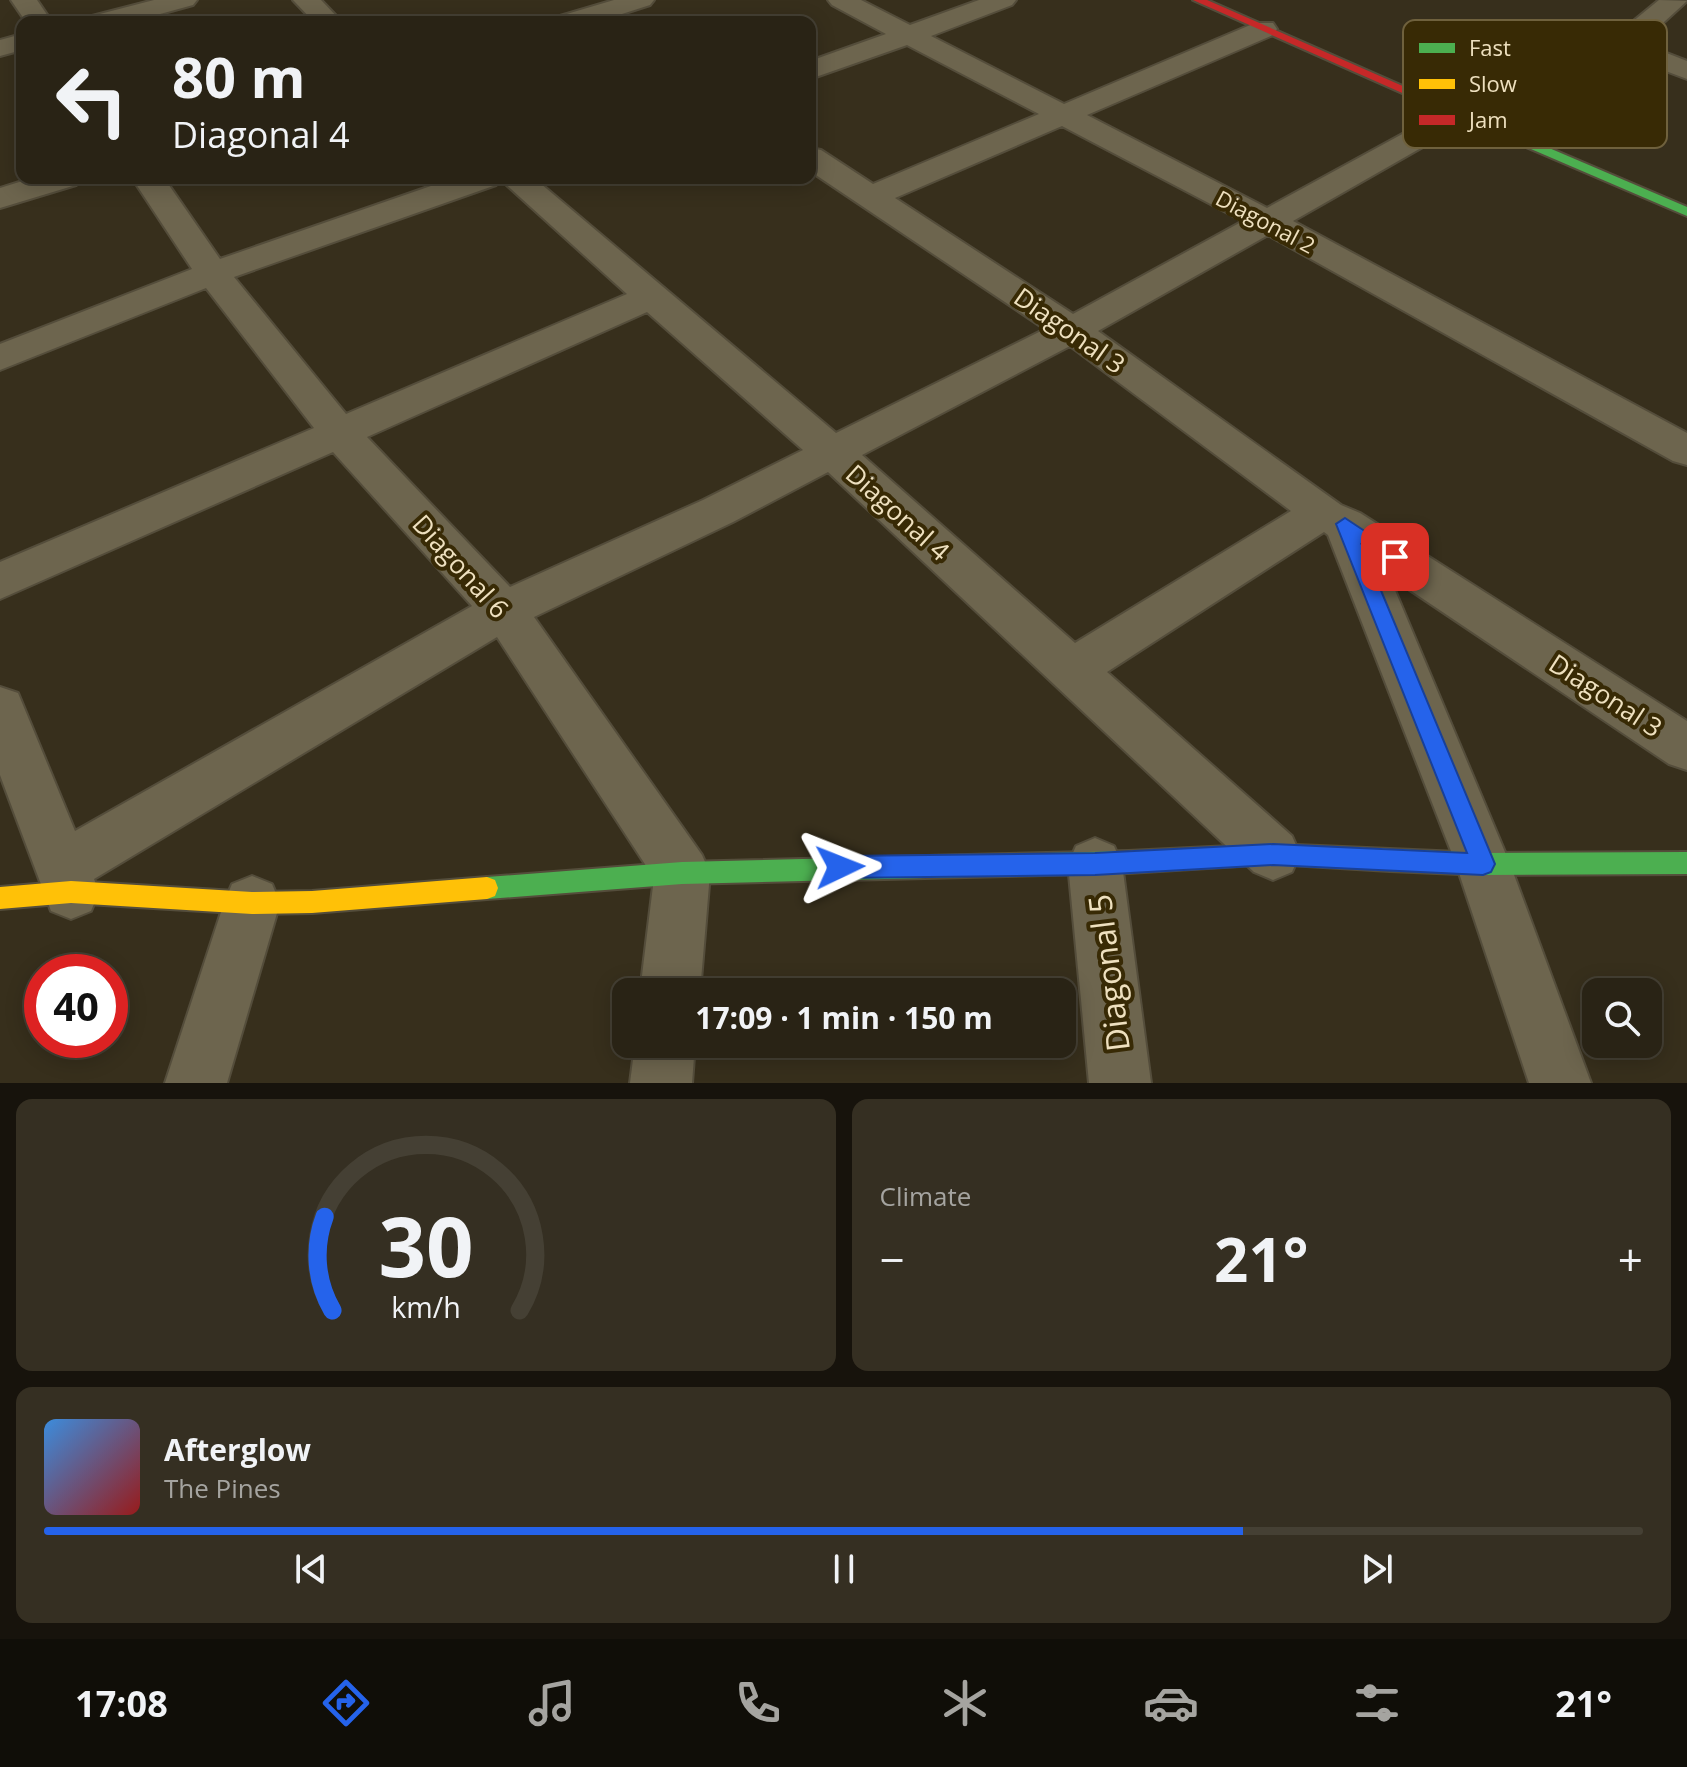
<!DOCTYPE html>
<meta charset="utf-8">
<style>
body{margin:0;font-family:"Open Sans",sans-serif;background:#352f22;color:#f1f3f6;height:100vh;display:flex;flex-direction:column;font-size:30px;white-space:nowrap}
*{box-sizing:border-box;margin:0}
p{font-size:26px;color:#a5a4a0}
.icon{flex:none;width:44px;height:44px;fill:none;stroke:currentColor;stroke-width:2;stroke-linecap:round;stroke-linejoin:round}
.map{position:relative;height:1083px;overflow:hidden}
.sheet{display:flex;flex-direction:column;gap:16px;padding:16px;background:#17130c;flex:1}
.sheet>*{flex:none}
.banner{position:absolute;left:16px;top:16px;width:800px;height:168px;border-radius:16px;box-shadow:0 4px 20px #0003,0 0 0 2px #454034;background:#292315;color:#f1f3f6;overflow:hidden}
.tools{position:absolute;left:1582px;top:978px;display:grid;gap:16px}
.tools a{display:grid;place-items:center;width:80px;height:80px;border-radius:16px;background:#292315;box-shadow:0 4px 20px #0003,0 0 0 2px #454034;font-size:40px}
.speed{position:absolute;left:24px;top:954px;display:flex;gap:16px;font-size:40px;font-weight:700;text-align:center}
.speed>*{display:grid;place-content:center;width:104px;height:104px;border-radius:50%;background:#292315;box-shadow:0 4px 20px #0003,0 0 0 2px #454034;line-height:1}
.speed .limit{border:12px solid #d22;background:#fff;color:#111}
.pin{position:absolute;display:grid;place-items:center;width:68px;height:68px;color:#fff;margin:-34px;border-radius:16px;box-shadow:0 4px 12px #0006}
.me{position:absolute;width:88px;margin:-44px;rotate:88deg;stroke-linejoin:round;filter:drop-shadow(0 0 6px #0008)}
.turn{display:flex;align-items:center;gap:28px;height:168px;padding:0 24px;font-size:36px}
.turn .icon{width:104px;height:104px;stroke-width:2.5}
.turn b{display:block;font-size:56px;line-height:68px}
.big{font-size:60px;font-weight:700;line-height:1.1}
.sheet .tile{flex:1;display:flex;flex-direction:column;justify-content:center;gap:12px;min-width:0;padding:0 28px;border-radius:16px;background:#352f22}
.sheet .dial{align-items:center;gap:0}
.dial svg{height:208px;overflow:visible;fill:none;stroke:#454034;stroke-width:7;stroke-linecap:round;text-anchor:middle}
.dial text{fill:#f1f3f6;stroke:none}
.song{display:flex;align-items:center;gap:24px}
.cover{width:96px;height:96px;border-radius:12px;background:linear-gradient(135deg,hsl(210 70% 55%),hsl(0 70% 35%))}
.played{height:8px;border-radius:4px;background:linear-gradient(90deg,#2563eb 75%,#454034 75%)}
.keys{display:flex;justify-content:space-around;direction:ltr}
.heat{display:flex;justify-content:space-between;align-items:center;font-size:44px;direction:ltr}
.sheet .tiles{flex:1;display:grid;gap:16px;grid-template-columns:1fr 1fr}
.tile:last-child{grid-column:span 2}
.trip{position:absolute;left:612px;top:978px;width:464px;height:80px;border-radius:16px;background:#292315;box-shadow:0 4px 20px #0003,0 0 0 2px #454034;font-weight:700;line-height:80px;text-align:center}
.dock{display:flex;height:128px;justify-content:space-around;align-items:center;background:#100e08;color:#a5a4a0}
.dock .icon{width:56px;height:56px}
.dock .selected{color:#2563eb}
.dock b{font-size:36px;color:#f1f3f6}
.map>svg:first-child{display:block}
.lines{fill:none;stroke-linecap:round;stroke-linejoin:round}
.street-casing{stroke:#544d3b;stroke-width:4}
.fast-casing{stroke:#544d3b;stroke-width:4}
.slow-casing{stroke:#544d3b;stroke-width:4}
.jam-casing{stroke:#544d3b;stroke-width:4}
.street{fill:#6d654e;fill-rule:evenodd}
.fast{fill:#4caf50;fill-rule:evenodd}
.slow{fill:#ffc107;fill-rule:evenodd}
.jam{fill:#c62828;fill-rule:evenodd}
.route{fill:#2563eb;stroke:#184099;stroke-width:2}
.labels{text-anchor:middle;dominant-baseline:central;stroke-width:8;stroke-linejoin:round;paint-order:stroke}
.far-street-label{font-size:22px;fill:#eee0bf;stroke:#382a05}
.street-label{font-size:26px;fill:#eee0bf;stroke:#382a05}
.near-street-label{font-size:32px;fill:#eee0bf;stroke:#382a05}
.key{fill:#382a05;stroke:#6f613d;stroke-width:2}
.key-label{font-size:22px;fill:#eee0bf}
</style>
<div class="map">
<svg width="1687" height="1083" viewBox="0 0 1687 1083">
<rect width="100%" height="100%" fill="#372f1c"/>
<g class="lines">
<!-- street casing -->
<g class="street-casing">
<g id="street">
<path d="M11,0H37L52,22H26Z"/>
<path d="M154,0H197L193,5L131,22H88L92,16Z"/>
<path d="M293,0H321L342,22H314Z"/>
<path d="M614,0H654L650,5L597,22H556L560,16Z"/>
<path d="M828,0H861L910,25L979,0H1016L1012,5L931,36L1064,104L1255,23H1273L1277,29L1273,35L1087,115L1267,208L1450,108H1470L1475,114L1470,120L1293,221L1687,433V465L1673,461L1268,235L1098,331L1341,505L1360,513L1687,721V770L1669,764L1389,576L1510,864L1591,1083H1529L1456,864L1328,535L1324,532L1107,672L1292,836L1300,854L1292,872L1273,880L1254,872L828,472L733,522L534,617L702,855L710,873L700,992H640L654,878L497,637L94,879L99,892L91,911L71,919L51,911L0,775V687L18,693L75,831L472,606L333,452L0,599V562L314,428L206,288L0,370V344L192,269L132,178H164L220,259L454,178H534L836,433L1045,329L810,171V148L821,150L873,184L1039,114L907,45L810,79V61L886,34L832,5ZM1062,126L1243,221L1073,314L895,198ZM500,179L627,294L346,414L234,277L496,185ZM647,312L803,450L703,500L510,587L367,437ZM1070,346L1291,511L1075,643L862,455Z"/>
<path d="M1659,0L1687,1L1641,43L1687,61V79L1615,52L1611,46L1615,36Z"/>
<path d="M22,34V50L0,56V40Z"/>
<path d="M32,178H81L76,185L0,208V188Z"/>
<path d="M1095,838L1114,846L1122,864L1151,1083H1089L1068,864L1076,846Z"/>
<path d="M252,876L272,884L280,903L227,1083H165L224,903L232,884Z"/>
<path d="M635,1044H695L692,1083H630Z"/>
</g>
</g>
<!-- fast casing -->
<g class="fast-casing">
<g id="fast">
<path d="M1449,105L1687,207V216L1445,112L1443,109Z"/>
<path d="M1390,849L1483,853L1687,852V874L1483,875L1390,871L1382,867L1379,860L1382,853Z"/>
<path d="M1128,851L1136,855L1139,862L1136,869L1128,873L682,884L487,899L479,896L476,888L479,880L487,877L682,862Z"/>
</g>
</g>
<!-- slow casing -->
<g class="slow-casing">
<g id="slow">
<path d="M1273,844L1390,849L1398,853L1401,860L1398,867L1390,871L1273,864L1128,873L1120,869L1117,862L1120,855L1128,851Z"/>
<path d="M487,877L495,880L498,888L495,896L487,899L312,913L252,914L71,903L0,909V887L71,881L252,892L312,891Z"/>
</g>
</g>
<!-- jam casing -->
<g class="jam-casing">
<path id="jam" d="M1193,0H1207L1455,109L1445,112Z"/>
</g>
<!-- street -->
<use href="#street" class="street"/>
<!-- fast -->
<use href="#fast" class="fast"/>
<!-- slow -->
<use href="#slow" class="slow"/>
<!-- jam -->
<use href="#jam" class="jam"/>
</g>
<!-- route -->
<path class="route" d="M1345,518L1404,557L1395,564L1362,545L1495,864L1491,872L1483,875L1273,865L1095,875L840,878L832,875L829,867L832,860L840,856L1095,853L1273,844L1467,853L1336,524Z"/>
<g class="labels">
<!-- far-street labels -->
<g class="far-street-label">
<text transform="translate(1266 221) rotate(28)">Diagonal 2</text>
</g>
<!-- street labels -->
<g class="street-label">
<text transform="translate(1070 330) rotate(35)">Diagonal 3</text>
<text transform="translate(898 512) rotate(42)">Diagonal 4</text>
<text transform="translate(461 566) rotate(48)">Diagonal 6</text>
<text transform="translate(1606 695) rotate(33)">Diagonal 3</text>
</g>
<!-- near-street labels -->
<g class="near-street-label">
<text transform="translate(1108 973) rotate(-97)">Diagonal 5</text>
</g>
</g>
<!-- legend -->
<rect x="1403" y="20" width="264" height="128" rx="12" class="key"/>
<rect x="1419" y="43" width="36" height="10" fill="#4caf50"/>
<rect x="1419" y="79" width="36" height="10" fill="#ffc107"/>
<rect x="1419" y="115" width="36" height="10" fill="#c62828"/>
<g class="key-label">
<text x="1469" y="56">Fast</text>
<text x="1469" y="92">Slow</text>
<text x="1469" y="128">Jam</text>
</g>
</svg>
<div class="tools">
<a><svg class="icon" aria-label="search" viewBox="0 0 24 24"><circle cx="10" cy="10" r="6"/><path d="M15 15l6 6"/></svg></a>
</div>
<div class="speed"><div class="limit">40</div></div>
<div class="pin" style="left:1395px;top:557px;background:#d93025"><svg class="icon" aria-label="arrive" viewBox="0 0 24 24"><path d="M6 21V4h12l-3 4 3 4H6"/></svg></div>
<svg class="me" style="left:840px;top:867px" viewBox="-20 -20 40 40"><path d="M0-17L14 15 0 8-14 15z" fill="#2563eb" stroke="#fff" stroke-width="4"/></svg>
<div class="trip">17:09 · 1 min · 150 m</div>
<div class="banner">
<div class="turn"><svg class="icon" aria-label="left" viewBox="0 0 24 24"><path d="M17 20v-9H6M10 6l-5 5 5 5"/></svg><div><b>80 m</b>Diagonal 4</div></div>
</div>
</div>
<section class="sheet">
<div class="tiles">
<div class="tile dial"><svg viewBox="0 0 100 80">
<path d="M14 69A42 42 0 1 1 86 69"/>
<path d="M14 69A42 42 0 0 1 11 33" stroke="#2563eb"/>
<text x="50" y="56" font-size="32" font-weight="700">30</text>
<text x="50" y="72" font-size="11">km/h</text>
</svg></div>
<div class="tile"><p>Climate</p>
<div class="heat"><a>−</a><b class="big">21°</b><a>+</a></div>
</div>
<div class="tile">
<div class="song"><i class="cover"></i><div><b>Afterglow</b><p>The Pines</p></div></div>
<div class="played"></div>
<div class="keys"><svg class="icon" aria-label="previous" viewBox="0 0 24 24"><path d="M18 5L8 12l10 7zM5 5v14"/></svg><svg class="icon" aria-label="pause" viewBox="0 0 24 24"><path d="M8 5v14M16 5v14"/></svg><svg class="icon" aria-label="next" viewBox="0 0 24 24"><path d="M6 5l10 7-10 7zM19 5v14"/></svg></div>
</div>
</div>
</section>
<nav class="dock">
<b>17:08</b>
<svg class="icon selected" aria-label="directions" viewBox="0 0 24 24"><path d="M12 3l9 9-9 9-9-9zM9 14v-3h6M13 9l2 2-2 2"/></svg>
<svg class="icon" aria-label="music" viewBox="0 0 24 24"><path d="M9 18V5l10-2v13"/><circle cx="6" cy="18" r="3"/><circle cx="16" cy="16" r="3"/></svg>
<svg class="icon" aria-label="phone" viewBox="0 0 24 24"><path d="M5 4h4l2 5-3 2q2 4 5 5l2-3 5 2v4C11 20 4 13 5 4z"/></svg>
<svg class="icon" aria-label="climate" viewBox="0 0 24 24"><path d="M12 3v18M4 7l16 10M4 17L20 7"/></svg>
<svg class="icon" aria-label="car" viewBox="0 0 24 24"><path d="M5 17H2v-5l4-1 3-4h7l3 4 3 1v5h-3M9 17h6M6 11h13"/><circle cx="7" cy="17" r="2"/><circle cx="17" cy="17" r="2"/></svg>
<svg class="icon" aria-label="filters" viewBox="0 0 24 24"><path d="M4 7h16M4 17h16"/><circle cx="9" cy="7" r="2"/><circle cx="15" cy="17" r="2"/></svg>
<b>21°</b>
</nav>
